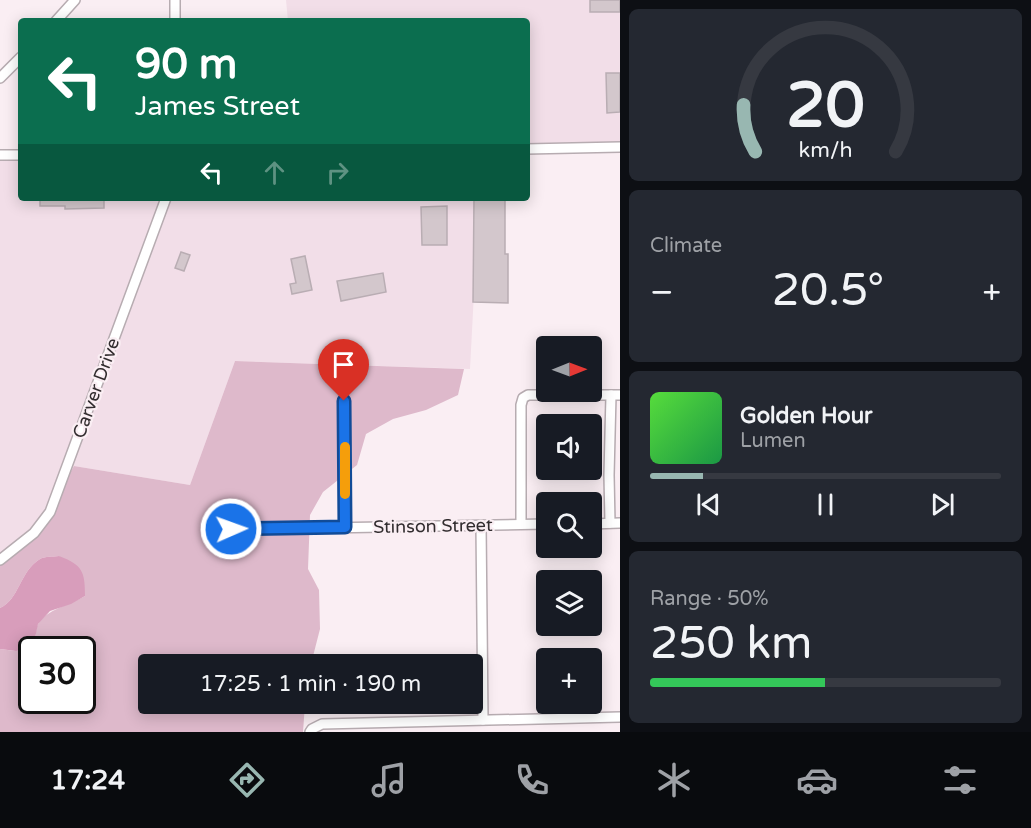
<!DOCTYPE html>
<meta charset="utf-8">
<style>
body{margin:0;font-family:"Varela Round",sans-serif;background:#242831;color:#f1f3f6;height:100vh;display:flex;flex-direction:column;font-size:22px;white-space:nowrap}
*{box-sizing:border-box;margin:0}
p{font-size:20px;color:#9ea1a6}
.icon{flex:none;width:33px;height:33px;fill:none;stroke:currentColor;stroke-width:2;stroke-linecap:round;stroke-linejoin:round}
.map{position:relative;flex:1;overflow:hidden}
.details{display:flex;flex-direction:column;gap:9px;padding:9px;background:#0d0f14;width:411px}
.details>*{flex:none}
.guide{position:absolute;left:18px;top:18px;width:512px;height:183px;border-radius:6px;box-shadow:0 3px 15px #0003;background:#0b6e4f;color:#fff;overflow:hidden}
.needle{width:39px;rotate:89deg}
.controls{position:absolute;left:536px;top:336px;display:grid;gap:12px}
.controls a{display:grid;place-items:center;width:66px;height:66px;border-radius:6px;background:#171b24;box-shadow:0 3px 15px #0003;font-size:30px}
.speed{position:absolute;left:18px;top:636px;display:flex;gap:12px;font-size:30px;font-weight:700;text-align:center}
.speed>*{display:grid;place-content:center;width:78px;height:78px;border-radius:50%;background:#171b24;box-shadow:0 3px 15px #0003;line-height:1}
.speed .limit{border:3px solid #111;border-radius:9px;background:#fff;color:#111}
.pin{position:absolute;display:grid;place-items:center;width:51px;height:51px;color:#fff;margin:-62px -26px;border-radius:50% 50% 50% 0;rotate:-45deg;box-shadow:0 0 6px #0007}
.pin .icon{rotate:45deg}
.me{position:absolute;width:66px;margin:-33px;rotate:88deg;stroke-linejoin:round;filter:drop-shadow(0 0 4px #0008)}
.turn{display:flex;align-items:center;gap:21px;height:126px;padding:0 18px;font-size:27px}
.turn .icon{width:78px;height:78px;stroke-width:2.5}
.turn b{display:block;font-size:42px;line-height:51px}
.lanes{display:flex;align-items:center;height:57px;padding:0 18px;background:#0003;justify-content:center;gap:30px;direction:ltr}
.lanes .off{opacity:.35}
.big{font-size:45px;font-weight:600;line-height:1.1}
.details .widget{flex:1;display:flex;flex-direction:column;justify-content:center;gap:9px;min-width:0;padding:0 21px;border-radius:9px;background:#242831}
.details .dial{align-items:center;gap:0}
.dial svg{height:156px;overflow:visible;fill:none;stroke:#363941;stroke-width:7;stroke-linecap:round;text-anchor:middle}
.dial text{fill:#f1f3f6;stroke:none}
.song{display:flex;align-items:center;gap:18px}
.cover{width:72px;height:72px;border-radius:9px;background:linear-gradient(135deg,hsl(110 70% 55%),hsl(140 70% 35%))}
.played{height:6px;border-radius:3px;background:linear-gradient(90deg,#98b7b1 15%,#363941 15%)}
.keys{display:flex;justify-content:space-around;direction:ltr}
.heat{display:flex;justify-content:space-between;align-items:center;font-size:33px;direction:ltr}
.charge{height:9px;border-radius:4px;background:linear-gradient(90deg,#34c759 50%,#363941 0)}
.trip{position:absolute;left:138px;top:654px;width:345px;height:60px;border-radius:6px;background:#171b24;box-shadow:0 3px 15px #0003;font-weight:600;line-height:60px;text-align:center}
.tabs{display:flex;height:96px;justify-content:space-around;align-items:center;background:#090b0e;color:#9ea1a6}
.tabs .icon{width:42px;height:42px}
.tabs .current{color:#98b7b1}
.tabs b{font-size:27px;color:#f1f3f6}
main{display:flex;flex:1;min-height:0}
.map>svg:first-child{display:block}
.built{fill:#f2dee8}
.green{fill:#deb9cb;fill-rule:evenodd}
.water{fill:#d89dbb}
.building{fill:#d3c7cc;stroke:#b9adb3;stroke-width:1.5}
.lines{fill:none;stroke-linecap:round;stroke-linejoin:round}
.minor-casing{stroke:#b7acb1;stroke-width:12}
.minor{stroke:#fff;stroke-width:9}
.route-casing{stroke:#114b97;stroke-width:15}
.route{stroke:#1a73e8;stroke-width:10}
.slow{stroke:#f59e0b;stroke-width:10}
.labels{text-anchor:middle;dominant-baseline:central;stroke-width:4.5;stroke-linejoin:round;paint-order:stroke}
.street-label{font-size:18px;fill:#322d2f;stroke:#faeef3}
</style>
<main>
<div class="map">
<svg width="620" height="732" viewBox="0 0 620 732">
<rect width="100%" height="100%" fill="#faeef3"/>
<!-- built -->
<g class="built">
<path d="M286,0H620V143L527,144L526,21H288Z"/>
<path d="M0,160H21V198H479L470,369L235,361L190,485L74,466L42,522L0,557Z"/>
</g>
<!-- green -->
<path class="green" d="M235,361L464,369L458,395L426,410L393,419L366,434L357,465L323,492L310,515L308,569L319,590L320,629L311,664H148V704H305L303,732H0V649L15,651L35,638C36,634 36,627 38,624C46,610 71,604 85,596L59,556C53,557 45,556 40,559C20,571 19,600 0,608V557L42,522L74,466L190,485ZM32,650H82V700H32Z"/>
<!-- water -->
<path class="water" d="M59,556C83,565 85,572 85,596L71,604L50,611L38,624L35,638L26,647L16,651L0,649V608C19,600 20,571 40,559C45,556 53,557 59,556Z"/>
<!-- building -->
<g class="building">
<rect x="590" y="0" width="30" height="12"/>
<path d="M606,73H620V112L607,113Z"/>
<path d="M40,198H104V208L65,209V206H40Z"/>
<path d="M474,198H505V254H508V303L473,302Z"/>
<path d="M447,206V245H422L421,207Z"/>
<path d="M181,252L190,255L184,271L175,268Z"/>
<path d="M305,256L312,290L292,294L290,284L296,283L291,259Z"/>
<path d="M383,273L386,292L341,301L337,281Z"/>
</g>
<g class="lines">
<!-- minor casing -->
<g class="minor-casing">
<g id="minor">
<path d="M175,0V21"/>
<path d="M56,21L75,0"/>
<path d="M0,78L21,57"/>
<path d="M526,149L620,147"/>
<path d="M0,155H21"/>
<path d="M344,401L345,527"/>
<path d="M610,523L609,475L611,395"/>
<path d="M521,524V405L523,398L528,395H620"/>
<path d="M591,524L620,523"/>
<path d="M481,525L483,720"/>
<path d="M211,530L546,524"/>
<path d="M0,560L34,533L50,512L166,198"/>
<path d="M310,732L312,729L322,724L620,717"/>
</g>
</g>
<!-- minor -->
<use href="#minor" class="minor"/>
</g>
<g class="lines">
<!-- route casing -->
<g class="route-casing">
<path id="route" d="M231,529L345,527L344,401"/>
</g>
<!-- route -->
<use href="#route" class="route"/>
<!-- slow -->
<path class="slow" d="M345,447V494"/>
</g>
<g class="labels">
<!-- street labels -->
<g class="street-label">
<text transform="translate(96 388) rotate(-70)">Carver Drive</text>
<text transform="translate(433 526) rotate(-1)">Stinson Street</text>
</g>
</g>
</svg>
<div class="controls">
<a><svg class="needle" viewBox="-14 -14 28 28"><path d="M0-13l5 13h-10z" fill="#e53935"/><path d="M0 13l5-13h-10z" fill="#9ea1a6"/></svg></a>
<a><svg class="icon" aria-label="sound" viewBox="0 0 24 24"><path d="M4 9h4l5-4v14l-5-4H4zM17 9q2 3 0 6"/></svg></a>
<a><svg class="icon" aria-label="search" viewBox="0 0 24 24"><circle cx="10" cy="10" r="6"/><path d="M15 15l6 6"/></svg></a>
<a><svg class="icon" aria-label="layers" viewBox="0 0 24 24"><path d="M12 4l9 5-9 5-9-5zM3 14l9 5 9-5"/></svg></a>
<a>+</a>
</div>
<div class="speed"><div class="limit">30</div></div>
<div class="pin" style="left:344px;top:401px;background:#d93025"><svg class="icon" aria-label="arrive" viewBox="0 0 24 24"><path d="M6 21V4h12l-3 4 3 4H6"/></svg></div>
<svg class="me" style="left:231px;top:529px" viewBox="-20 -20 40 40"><circle r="17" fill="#1a73e8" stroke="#fff" stroke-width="3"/><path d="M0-11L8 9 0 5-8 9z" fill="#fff"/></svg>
<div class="trip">17:25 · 1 min · 190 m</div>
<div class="guide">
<div class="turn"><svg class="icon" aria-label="left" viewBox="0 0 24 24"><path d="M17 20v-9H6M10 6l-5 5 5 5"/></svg><div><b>90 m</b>James Street</div></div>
<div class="lanes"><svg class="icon" aria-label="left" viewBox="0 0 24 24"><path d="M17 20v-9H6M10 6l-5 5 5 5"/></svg><svg class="icon off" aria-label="ahead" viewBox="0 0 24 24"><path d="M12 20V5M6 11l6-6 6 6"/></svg><svg class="icon off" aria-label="right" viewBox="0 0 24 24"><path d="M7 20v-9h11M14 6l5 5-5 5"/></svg></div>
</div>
</div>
<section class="details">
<div class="widget dial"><svg viewBox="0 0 100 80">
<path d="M14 69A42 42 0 1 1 86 69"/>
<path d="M14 69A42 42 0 0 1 8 45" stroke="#98b7b1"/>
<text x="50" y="56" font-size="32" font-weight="700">20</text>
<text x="50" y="72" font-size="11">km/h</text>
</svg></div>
<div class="widget"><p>Climate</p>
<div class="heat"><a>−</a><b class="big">20.5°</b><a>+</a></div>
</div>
<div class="widget">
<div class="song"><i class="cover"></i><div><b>Golden Hour</b><p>Lumen</p></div></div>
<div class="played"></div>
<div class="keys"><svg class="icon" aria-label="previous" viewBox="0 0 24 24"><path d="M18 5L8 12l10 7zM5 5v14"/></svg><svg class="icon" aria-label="pause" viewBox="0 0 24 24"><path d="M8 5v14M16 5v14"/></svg><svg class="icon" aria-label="next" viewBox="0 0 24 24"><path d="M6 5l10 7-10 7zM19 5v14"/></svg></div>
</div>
<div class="widget"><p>Range · 50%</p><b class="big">250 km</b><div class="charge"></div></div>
</section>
</main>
<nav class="tabs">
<b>17:24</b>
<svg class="icon current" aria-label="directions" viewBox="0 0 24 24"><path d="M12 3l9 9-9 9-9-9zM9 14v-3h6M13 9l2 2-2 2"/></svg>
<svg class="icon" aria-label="music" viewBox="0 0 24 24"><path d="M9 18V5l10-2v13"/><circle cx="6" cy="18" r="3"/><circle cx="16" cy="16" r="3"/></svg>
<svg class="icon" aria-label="phone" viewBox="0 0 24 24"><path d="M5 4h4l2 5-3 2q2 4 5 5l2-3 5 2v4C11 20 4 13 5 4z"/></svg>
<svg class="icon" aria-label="climate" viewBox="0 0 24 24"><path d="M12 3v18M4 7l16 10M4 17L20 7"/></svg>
<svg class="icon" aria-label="car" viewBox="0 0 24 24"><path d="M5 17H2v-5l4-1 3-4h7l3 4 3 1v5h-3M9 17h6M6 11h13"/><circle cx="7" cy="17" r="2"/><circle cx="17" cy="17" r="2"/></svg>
<svg class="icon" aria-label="filters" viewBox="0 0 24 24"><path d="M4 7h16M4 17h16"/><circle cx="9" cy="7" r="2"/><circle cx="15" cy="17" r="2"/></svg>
</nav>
